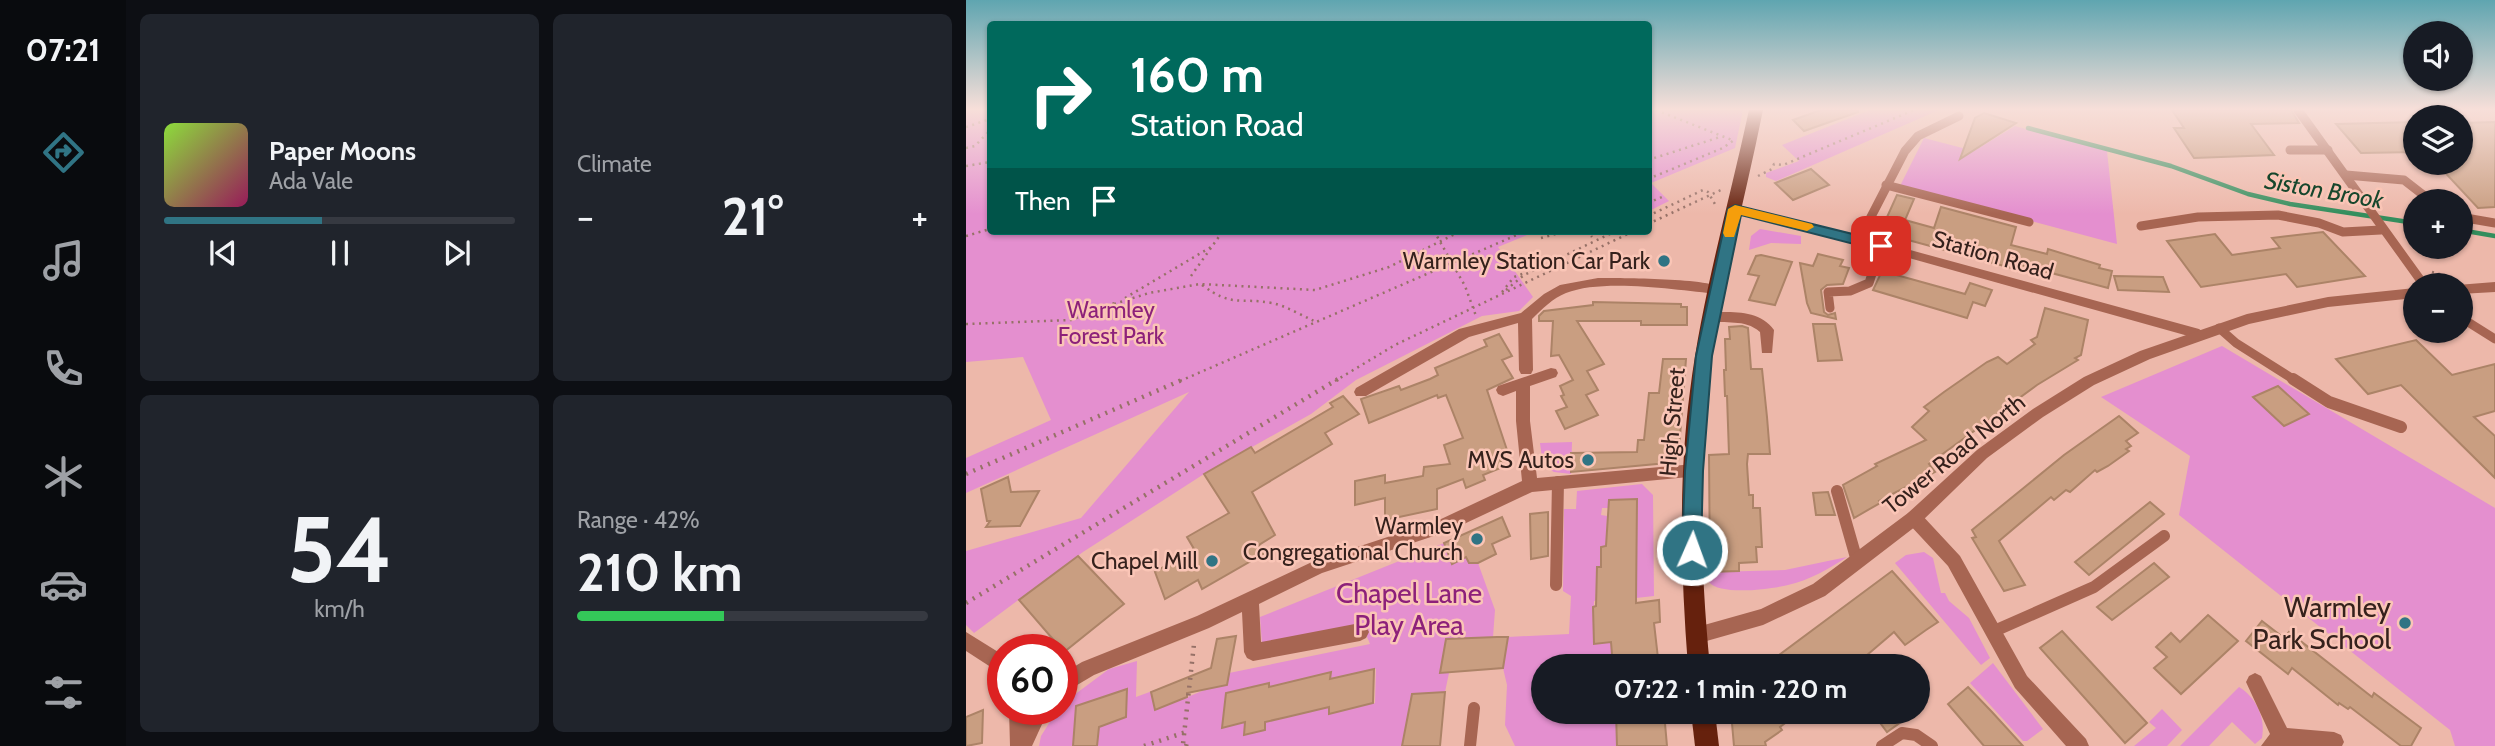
<!DOCTYPE html>
<meta charset="utf-8">
<style>
body{margin:0;font-family:Cabin,sans-serif;background:#20242c;color:#f1f3f6;height:100vh;display:flex;flex-direction:column;font-size:26px;white-space:nowrap}
*{box-sizing:border-box;margin:0}
p{font-size:23px;color:#9ea1a6}
.icon{flex:none;width:38px;height:38px;fill:none;stroke:currentColor;stroke-width:2;stroke-linecap:round;stroke-linejoin:round}
.map{position:relative;flex:1;overflow:hidden}
.panel{display:flex;flex-direction:column;gap:14px;padding:14px;background:#0d0f14;width:840px}
.panel>*{flex:none}
.guide{position:absolute;left:21px;top:21px;width:665px;height:214px;border-radius:7px;box-shadow:0 2px 5px #0004;background:#00695c;color:#fff;overflow:hidden}
.controls{position:absolute;left:1437px;top:21px;display:grid;gap:14px}
.controls a{display:grid;place-items:center;width:70px;height:70px;border-radius:50%;background:#171b24;box-shadow:0 2px 5px #0004;font-size:35px}
.speed{position:absolute;left:21px;top:634px;display:flex;gap:14px;font-size:35px;font-weight:700;text-align:center}
.speed>*{display:grid;place-content:center;width:91px;height:91px;border-radius:50%;background:#171b24;box-shadow:0 2px 5px #0004;line-height:1}
.speed .limit{border:10px solid #d22;background:#fff;color:#111}
.pin{position:absolute;display:grid;place-items:center;width:60px;height:60px;color:#fff;margin:-30px;border-radius:14px;box-shadow:0 4px 10px #0006}
.me{position:absolute;width:77px;margin:-38px;rotate:2deg;stroke-linejoin:round;filter:drop-shadow(0 0 5px #0008)}
.turn{display:flex;align-items:center;gap:24px;height:147px;padding:0 28px;font-size:32px}
.turn .icon{width:91px;height:91px;stroke-width:2.5}
.turn b{display:block;font-size:49px;line-height:60px}
.then{display:flex;align-items:center;height:66px;padding:0 28px;background:#0003;gap:14px;font-size:26px}
.big{font-size:52px;font-weight:800;line-height:1.1}
.panel .tile{flex:1;display:flex;flex-direction:column;justify-content:center;gap:10px;min-width:0;padding:0 24px;border-radius:10px;background:#20242c}
.panel .dial{align-items:center;gap:0}
.dial b{font-size:91px;line-height:1}
.song{display:flex;align-items:center;gap:21px}
.cover{width:84px;height:84px;border-radius:10px;background:linear-gradient(135deg,hsl(90 70% 55%),hsl(330 70% 35%))}
.played{height:7px;border-radius:4px;background:linear-gradient(90deg,#307484 45%,#363941 45%)}
.keys{display:flex;justify-content:space-around;direction:ltr}
.heat{display:flex;justify-content:space-between;align-items:center;font-size:38px;direction:ltr}
.charge{height:10px;border-radius:5px;background:linear-gradient(90deg,#34c759 42%,#363941 0)}
.panel .tiles{flex:1;display:grid;gap:14px;grid-template-columns:repeat(2,1fr)}
.trip{position:absolute;left:565px;top:654px;width:399px;height:70px;border-radius:35px;background:#171b24;box-shadow:0 2px 5px #0004;font-weight:800;line-height:70px;text-align:center}
main{display:flex;flex:1;min-height:0}
.tab-bar{display:flex;flex-direction:column;width:126px;justify-content:space-around;align-items:center;background:#090b0e;color:#9ea1a6}
.tab-bar .icon{width:49px;height:49px}
.tab-bar .on{color:#307484}
.tab-bar b{font-size:32px;color:#f1f3f6}
.map>svg:first-child{display:block}
.green{fill:#e48fcf;fill-rule:evenodd}
.lines{fill:none;stroke-linecap:round;stroke-linejoin:round}
.stream{stroke:#338e5d;stroke-width:4.5}
.building{fill:#c99e81;stroke:#ac8367;stroke-width:2}
.path-far1{stroke:#967167;stroke-width:2.5;stroke-dasharray:2 4.5;stroke-linecap:butt}
.path{stroke:#967167;stroke-width:4.5;stroke-dasharray:2 6;stroke-linecap:butt}
.service-far1{stroke:#a76552;stroke-width:9}
.service{stroke:#a76552;stroke-width:12}
.minor{fill:#a76552;fill-rule:evenodd}
.tertiary{fill:#a76552;fill-rule:evenodd}
.primary{fill:#66210d;fill-rule:evenodd}
.route{fill:#307484;stroke:#1f4b56;stroke-width:2}
.slow{fill:#f59e0b}
.poi-dot{fill:#307484;stroke:#fac5b6;stroke-width:2.5}
.labels{text-anchor:middle;dominant-baseline:central;stroke-width:5;stroke-linejoin:round;paint-order:stroke}
.street-label{font-size:23px;fill:#35211c;stroke:#fac5b6}
.poi-label{font-size:23px;fill:#35211c;stroke:#fac5b6;text-anchor:end}
.park-label{font-size:23px;fill:#8d207a;stroke:#fac5b6}
.water-label{font-size:24px;font-style:italic;fill:#16462c;stroke:#fac5b6}
.near-park-label{font-size:28px;fill:#8d207a;stroke:#fac5b6}
.near-poi-label{font-size:28px;fill:#35211c;stroke:#fac5b6;text-anchor:end}
</style>
<main>
<nav class="tab-bar">
<b>07:21</b>
<svg class="icon on" aria-label="directions" viewBox="0 0 24 24"><path d="M12 3l9 9-9 9-9-9zM9 14v-3h6M13 9l2 2-2 2"/></svg>
<svg class="icon" aria-label="music" viewBox="0 0 24 24"><path d="M9 18V5l10-2v13"/><circle cx="6" cy="18" r="3"/><circle cx="16" cy="16" r="3"/></svg>
<svg class="icon" aria-label="phone" viewBox="0 0 24 24"><path d="M5 4h4l2 5-3 2q2 4 5 5l2-3 5 2v4C11 20 4 13 5 4z"/></svg>
<svg class="icon" aria-label="climate" viewBox="0 0 24 24"><path d="M12 3v18M4 7l16 10M4 17L20 7"/></svg>
<svg class="icon" aria-label="car" viewBox="0 0 24 24"><path d="M5 17H2v-5l4-1 3-4h7l3 4 3 1v5h-3M9 17h6M6 11h13"/><circle cx="7" cy="17" r="2"/><circle cx="17" cy="17" r="2"/></svg>
<svg class="icon" aria-label="filters" viewBox="0 0 24 24"><path d="M4 7h16M4 17h16"/><circle cx="9" cy="7" r="2"/><circle cx="15" cy="17" r="2"/></svg>
</nav>
<section class="panel">
<div class="tiles">
<div class="tile">
<div class="song"><i class="cover"></i><div><b>Paper Moons</b><p>Ada Vale</p></div></div>
<div class="played"></div>
<div class="keys"><svg class="icon" aria-label="previous" viewBox="0 0 24 24"><path d="M18 5L8 12l10 7zM5 5v14"/></svg><svg class="icon" aria-label="pause" viewBox="0 0 24 24"><path d="M8 5v14M16 5v14"/></svg><svg class="icon" aria-label="next" viewBox="0 0 24 24"><path d="M6 5l10 7-10 7zM19 5v14"/></svg></div>
</div>
<div class="tile"><p>Climate</p>
<div class="heat"><a>−</a><b class="big">21°</b><a>+</a></div>
</div>
<div class="tile dial"><b>54</b><p>km/h</p></div>
<div class="tile"><p>Range · 42%</p><b class="big">210 km</b><div class="charge"></div></div>
</div>
</section>
<div class="map">
<svg width="1529" height="746" viewBox="0 0 1529 746">
<rect width="100%" height="100%" fill="#edb8aa"/>
<!-- green -->
<g class="green">
<path d="M0,110H24V231H571L532,247L567,297L553,311L516,316L390,380L345,414L238,474L117,552L8,633L0,625V551L115,518L223,392L0,493V458L85,420L57,357L0,362Z"/>
<path d="M682,110H777L769,148L685,183L703,201L683,211Z"/>
<path d="M904,110H973L810,181L800,177V173L833,161L816,145Z"/>
<path d="M1049,126L1141,151L1151,244L934,186L958,138L1008,151Z"/>
<path d="M794,229L835,236V244L805,243L783,250L785,236Z"/>
<path d="M1256,346L1529,508V746H1489L1484,730L1213,515L1224,456L1135,397Z"/>
<path d="M606,442L605,474L588,472L577,466L574,443Z"/>
<path d="M676,484L687,495L688,596L670,598L671,499L643,500L642,508H636L635,515L641,516L640,546L635,547L637,600L628,601L627,633L689,626L690,638L647,667H578V712H650L651,746H549L539,725L541,685L537,668L542,637L603,634L605,596L597,591L598,509H610L611,491Z"/>
<path d="M478,543L486,564L500,557L503,563H512L529,610L527,637L480,639L474,672L483,673L479,692L446,694L436,746H73L75,736L92,709H96V704L143,669L171,661L170,697L189,690L190,710L241,689L261,685L263,673L404,644L397,627L296,644L294,617ZM410,669L409,703L363,714V707L299,722V730L279,735V722L256,728L260,693L303,683V687L364,672V679Z"/>
<path d="M958,552L967,558L975,593H979L983,601L1003,618L1024,658L1015,665L929,563L940,555Z"/>
<path d="M881,557C864,568 842,581 822,585C805,589 754,596 743,582L744,572L819,570Z"/>
<path d="M1027,663L1077,729L1061,741H1057L1004,683Z"/>
<path d="M1273,687C1290,697 1300,718 1296,738L1289,744L1266,722L1243,746H1214Z"/>
<path d="M1196,709L1216,730L1201,746H1168L1190,728L1183,722Z"/>
</g>
<g class="lines">
<!-- stream -->
<g class="stream">
<path d="M1062,128L1205,166L1282,194L1324,204L1449,223"/>
<path d="M1494,230L1529,236"/>
</g>
</g>
<!-- building -->
<g class="building">
<path d="M855,110H892V112L838,131L827,120Z"/>
<path d="M1206,110H1325L1333,123L1285,124L1308,155L1228,158L1208,128H1218Z"/>
<path d="M1018,113L1050,123L994,159L1009,118Z"/>
<path d="M1449,122V152L1395,153L1370,124Z"/>
<path d="M1529,122V207L1512,208L1471,164L1494,163V123Z"/>
<path d="M845,169L863,185L827,200L809,183Z"/>
<path d="M931,195L948,199L939,220L968,228L975,207L1050,227L1045,245L1081,254L1082,249L1134,265L1133,268L1146,271L1142,288L1055,265L1053,270L931,237L929,242L912,237Z"/>
<path d="M1357,232L1399,276L1331,287L1320,274L1235,287L1201,241L1249,234L1266,255L1314,248L1306,238Z"/>
<path d="M852,254L877,260L874,266L883,268L877,284L861,285L855,290L858,312L862,315L869,313L870,319L845,313L841,303L834,263L847,266Z"/>
<path d="M795,255L826,262L809,305L783,300L793,276L782,274L790,256Z"/>
<path d="M916,271L999,294L1004,283L1026,290L1019,306L1007,302L1001,318L907,290Z"/>
<path d="M1148,276L1197,277L1203,292L1152,290Z"/>
<path d="M627,302L715,304V307H721V325H675V321H611L638,364L621,371L632,390L620,395L632,415L599,429L590,411L601,407L595,396L598,395L594,386L607,380L593,355L585,356L587,321H573V316L578,311L627,305Z"/>
<path d="M1079,308L1122,320L1115,355L1109,358L1112,360L1071,385L963,464L969,472L913,501L914,503L888,518L877,485L911,466L909,464L960,440L946,427L963,411L958,407L978,392L1021,362L1032,357L1041,364L1069,344L1065,340L1071,337Z"/>
<path d="M847,324H869L876,360L852,361Z"/>
<path d="M776,326L782,328L785,369H796L801,417L804,454H782L781,464L783,495H787V508H794L796,547H790L791,562L773,563V571L744,572L743,455L763,454L761,396H759L758,370H760L759,339H764L763,327Z"/>
<path d="M533,334L546,356L536,360L547,378L521,390L542,453L533,456L537,467L517,475L519,480L500,488L497,479L471,489V509L419,520V498L389,505V481L419,475V483L457,476L458,467L484,464L478,445L497,438L480,395L472,398L471,395L403,423L395,399L433,386L435,390L464,379L472,375L469,368L521,346L518,340Z"/>
<path d="M1450,340L1486,375L1529,364V411L1508,417L1529,436V478L1435,385L1402,394L1370,359Z"/>
<path d="M697,359H720L712,462L605,472V453L671,452L672,440H678L683,393H693Z"/>
<path d="M1312,386L1343,414L1318,426L1287,397Z"/>
<path d="M377,396L393,414L359,433L366,444L286,492L309,535L293,545L297,554L236,589L232,580L199,599L189,572L228,549L221,537L263,513L238,474L285,447L289,453L367,407L364,403Z"/>
<path d="M1153,416L1172,433L1160,441L1165,446L1160,449L1163,451L1142,466L1131,472L1129,470L1104,492L1100,490L1088,500L1085,497L1033,541L1059,585L1038,591L1006,538L1010,537L1006,530L1098,455Z"/>
<path d="M42,477L45,492L73,491L54,526L20,527L24,521H21L15,489Z"/>
<path d="M862,492L869,515H850L847,493Z"/>
<path d="M671,499L670,603L693,600L694,622L688,623L693,667H647L645,642L628,644L627,607L630,606L631,567H635V547L640,546L643,500Z"/>
<path d="M1184,502L1198,514L1123,575L1109,562Z"/>
<path d="M582,512V556L565,559L564,514Z"/>
<path d="M536,517L544,536L526,544L530,554L512,563H503L500,557L486,564L478,543Z"/>
<path d="M112,556L158,604L98,652L53,600Z"/>
<path d="M1188,563L1203,577L1146,620L1131,607Z"/>
<path d="M926,571L972,622L960,630L939,645L928,632L887,667H797Z"/>
<path d="M1242,615L1272,641L1215,694L1188,668L1201,657L1190,647L1205,633L1214,642Z"/>
<path d="M1296,621L1318,638L1323,632L1406,697L1408,693L1455,728L1445,746H1435L1384,707L1382,709L1373,703L1372,705L1326,668L1322,674L1280,641Z"/>
<path d="M1096,631L1181,723L1159,743L1074,648Z"/>
<path d="M270,636L261,685L221,693V697L189,710L185,692L245,668L251,639Z"/>
<path d="M531,637H542L537,668L474,673L480,639Z"/>
<path d="M408,669L407,703L363,714V707L321,717L299,722V730L278,735L279,722L256,728L260,693L303,683V687L365,672L364,679Z"/>
<path d="M1002,687L1026,712L1057,746H1018L982,704Z"/>
<path d="M161,689L160,717L133,727L131,746H107L110,706Z"/>
<path d="M479,692L474,746H436L446,694Z"/>
<path d="M17,710L16,743L0,746V717Z"/>
<path d="M650,712H698L701,746H651Z"/>
<path d="M765,712H834L814,727L816,730L799,742L800,746H768Z"/>
<path d="M906,712H949L921,732Z"/>
</g>
<g class="lines">
<!-- path-far1 -->
<g class="path-far1">
<path d="M690,110L766,140"/>
<path d="M0,127L24,119"/>
<path d="M0,148L9,146L24,130"/>
<path d="M682,160L754,137"/>
<path d="M0,166L24,162"/>
<path d="M792,176L806,169L808,164L817,165L948,110"/>
<path d="M682,179L757,148L768,140"/>
<path d="M682,203L696,197"/>
<path d="M682,216L737,190L742,192L750,206"/>
<path d="M682,224L757,189"/>
<path d="M468,231L499,286L510,316"/>
<path d="M621,231L626,237"/>
<path d="M0,236L24,229"/>
<path d="M575,238L601,231"/>
<path d="M1466,272L1485,277"/>
<path d="M225,276L257,231"/>
<path d="M236,285C267,308 273,297 306,303C320,306 335,315 348,321"/>
<path d="M540,290L558,275L650,231"/>
<path d="M536,292L548,277L559,273"/>
<path d="M159,298L245,247"/>
<path d="M148,304L183,293L234,284L349,290L423,267L495,231"/>
<path d="M0,324L105,320L149,303"/>
<path d="M214,381L560,231"/>
<path d="M369,381L429,345L668,231"/>
</g>
<!-- path -->
<g class="path">
<path d="M0,474L218,379"/>
<path d="M0,603L372,379"/>
<path d="M178,746L220,732"/>
<path d="M220,746L221,743L217,744L228,644"/>
</g>
<!-- service-far1 -->
<g class="service-far1">
<path d="M1332,110L1458,285"/>
<path d="M1324,150H1362"/>
<path d="M1380,175L1438,180L1465,201"/>
<path d="M920,185L1063,222"/>
<path d="M1494,217L1529,223"/>
<path d="M1175,226L1232,217L1312,215L1353,223L1377,232L1415,230"/>
<path d="M893,240L939,151L952,136L993,116"/>
<path d="M864,308L862,292L884,291L903,283L915,246"/>
<path d="M1494,317L1529,339"/>
<path d="M1253,328L1270,343L1330,381"/>
</g>
<!-- service -->
<g class="service">
<path d="M1327,379L1363,402L1435,427"/>
<path d="M871,491L891,561"/>
<path d="M590,585L592,482"/>
<path d="M1026,632L1128,587L1198,536"/>
<path d="M504,746L508,708"/>
<path d="M916,746L936,733L950,735L966,746"/>
</g>
<!-- minor -->
<g class="minor">
<path d="M769,205L893,236L1233,329L1240,334L1233,339L893,244L765,212L763,209Z"/>
<path d="M632,278C652,278 748,278 758,289L752,294C712,290 637,278 600,293C587,298 576,309 566,319L567,370L565,374H555L553,370L552,323L503,337L400,396H390L388,392L390,388L493,329L555,313L578,294L594,285Z"/>
<path d="M746,312C768,312 794,310 808,330L806,353H796L794,332C778,318 760,325 741,320L739,317Z"/>
<path d="M585,368L590,369L592,373L590,377L564,386V421L571,478L728,464L733,466L736,471L733,476L566,492L483,531L356,573L293,604L295,642L394,623L400,626L403,632L400,638L394,641L287,661L281,658L278,652L276,612L243,628L128,675L96,694V674L116,662L231,616L346,562L473,520L556,481L550,421V391L537,396L532,394L530,390L532,386Z"/>
<path d="M948,511L954,513L994,556L1061,676L1120,739L1123,746H1100L1049,688L982,566L942,523L940,518L942,513Z"/>
<path d="M0,632L37,655V675L0,651Z"/>
<path d="M1289,673L1295,676L1321,728L1368,732L1375,735L1378,742L1376,746H1295L1304,734L1280,682L1283,676Z"/>
<path d="M43,709H61L62,714L64,709H83L66,746H44Z"/>
</g>
<!-- tertiary -->
<g class="tertiary">
<path d="M1529,282V292L1494,294V285H1491Z"/>
<path d="M1449,288V298L1362,307L1283,324L1184,359L1128,385L1077,417L1021,458L954,523L859,596L797,625L730,644L724,641L721,635L724,629L795,609L847,584L942,513L1011,450L1067,409L1118,377L1174,351L1281,314L1362,297Z"/>
</g>
<!-- primary -->
<g class="primary">
<path d="M783,110H797C778,204 752,296 742,391C732,483 735,575 744,667H722C715,575 712,482 724,391C736,296 763,203 783,110Z"/>
<path d="M725,712H749L753,746H729Z"/>
</g>
</g>
<!-- sky -->
<linearGradient id="sky" x2="0" y2="1"><stop stop-color="#5fa5b0"/><stop offset="0.51" stop-color="#f7dfd9"/><stop offset="1" stop-color="#f7dfd9" stop-opacity="0"/></linearGradient>
<rect width="1529" height="214" fill="url(#sky)"/>
<!-- route -->
<path class="route" d="M769,205L915,241L922,246L915,251L775,215L746,356L737,471L735,550L732,556L726,558L719,556L716,550L719,471L730,356L762,209Z"/>
<!-- slow -->
<path class="slow" d="M769,205L846,224L848,227L841,231L775,215L768,237H759L757,233L762,209Z"/>
<!-- markers -->
<g class="poi-dot">
<circle cx="698" cy="261" r="7"/>
<circle cx="622" cy="460" r="7"/>
<circle cx="511" cy="539" r="7"/>
<circle cx="246" cy="561" r="7"/>
<circle cx="1439" cy="623" r="7"/>
</g>
<g class="labels">
<!-- street labels -->
<g class="street-label">
<text transform="translate(1027 255) rotate(16)">Station Road</text>
<text transform="translate(706 422) rotate(-85)">High Street</text>
<text transform="translate(988 454) rotate(-39)">Tower Road North</text>
</g>
<!-- poi labels -->
<g class="poi-label">
<text x="684" y="261">Warmley Station Car Park</text>
<text x="608" y="460">MVS Autos</text>
<text x="497" y="526">Warmley<tspan x="497" dy="26">Congregational Church</tspan></text>
<text x="232" y="561">Chapel Mill</text>
</g>
<!-- park labels -->
<g class="park-label">
<text x="145" y="310">Warmley<tspan x="145" dy="26">Forest Park</tspan></text>
</g>
<!-- water labels -->
<g class="water-label">
<text transform="translate(1358 190) rotate(10)">Siston Brook</text>
</g>
<!-- near-park labels -->
<g class="near-park-label">
<text x="443" y="593">Chapel Lane<tspan x="443" dy="32">Play Area</tspan></text>
</g>
<!-- near-poi labels -->
<g class="near-poi-label">
<text x="1425" y="607">Warmley<tspan x="1425" dy="32">Park School</tspan></text>
</g>
</g>
</svg>
<div class="controls">
<a><svg class="icon" aria-label="sound" viewBox="0 0 24 24"><path d="M4 9h4l5-4v14l-5-4H4zM17 9q2 3 0 6"/></svg></a>
<a><svg class="icon" aria-label="layers" viewBox="0 0 24 24"><path d="M12 4l9 5-9 5-9-5zM3 14l9 5 9-5"/></svg></a>
<a>+</a>
<a>−</a>
</div>
<div class="speed"><div class="limit">60</div></div>
<div class="pin" style="left:915px;top:246px;background:#d93025"><svg class="icon" aria-label="arrive" viewBox="0 0 24 24"><path d="M6 21V4h12l-3 4 3 4H6"/></svg></div>
<svg class="me" style="left:726px;top:550px" viewBox="-20 -20 40 40"><circle r="17" fill="#307484" stroke="#fff" stroke-width="3"/><path d="M0-11L8 9 0 5-8 9z" fill="#fff"/></svg>
<div class="trip">07:22 · 1 min · 220 m</div>
<div class="guide">
<div class="turn"><svg class="icon" aria-label="right" viewBox="0 0 24 24"><path d="M7 20v-9h11M14 6l5 5-5 5"/></svg><div><b>160 m</b>Station Road</div></div>
<div class="then">Then<svg class="icon" aria-label="arrive" viewBox="0 0 24 24"><path d="M6 21V4h12l-3 4 3 4H6"/></svg></div>
</div>
</div>
</main>
